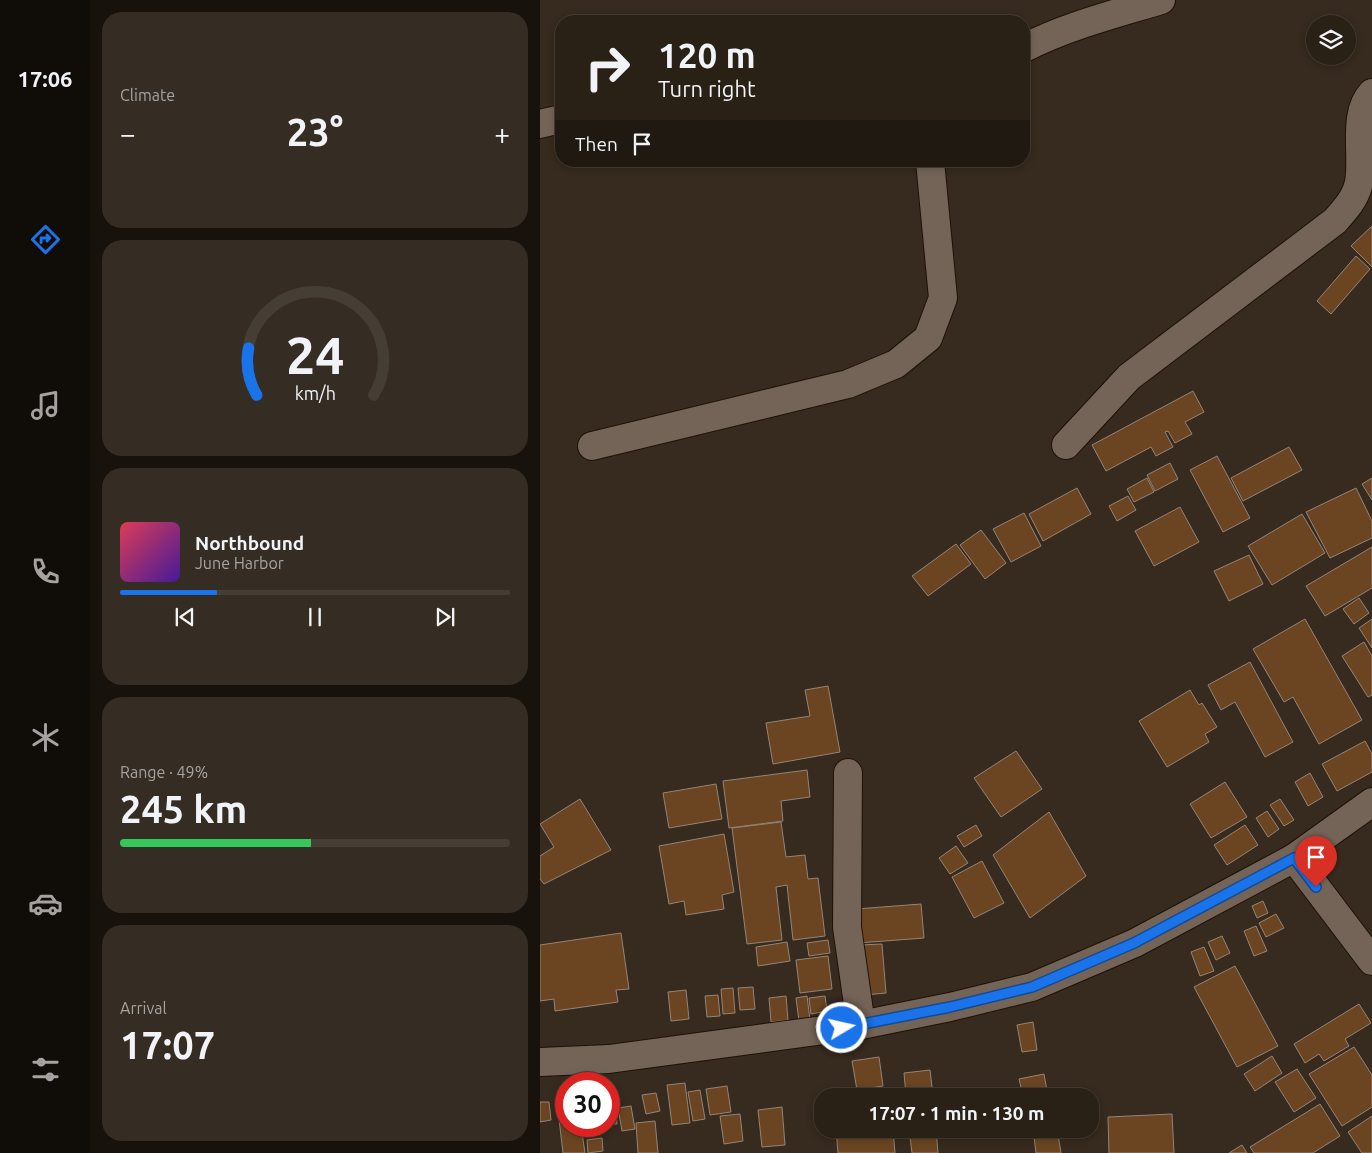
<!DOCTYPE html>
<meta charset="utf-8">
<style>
body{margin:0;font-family:Ubuntu,sans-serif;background:#352d23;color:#f1f3f6;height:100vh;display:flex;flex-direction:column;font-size:19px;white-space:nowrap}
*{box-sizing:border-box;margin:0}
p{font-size:16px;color:#a5a3a1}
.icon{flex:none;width:28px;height:28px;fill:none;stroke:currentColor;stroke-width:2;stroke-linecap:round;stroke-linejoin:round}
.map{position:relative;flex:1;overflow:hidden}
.side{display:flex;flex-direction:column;gap:12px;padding:12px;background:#17120c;width:450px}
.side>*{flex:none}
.guide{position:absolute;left:15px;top:15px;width:475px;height:152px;border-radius:20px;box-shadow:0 2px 8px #0003,0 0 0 1px #453e35;background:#292016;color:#f1f3f6;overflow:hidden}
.buttons{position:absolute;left:766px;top:15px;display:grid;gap:10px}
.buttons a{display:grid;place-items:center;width:50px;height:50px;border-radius:50%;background:#292016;box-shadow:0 2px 8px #0003,0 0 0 1px #453e35;font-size:25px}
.speed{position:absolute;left:15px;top:1072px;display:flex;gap:10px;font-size:25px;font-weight:700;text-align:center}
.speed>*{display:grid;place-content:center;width:65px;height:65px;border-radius:50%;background:#292016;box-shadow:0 2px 8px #0003,0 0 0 1px #453e35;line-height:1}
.speed .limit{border:8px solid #d22;background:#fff;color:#111}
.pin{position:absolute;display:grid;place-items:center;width:42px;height:42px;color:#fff;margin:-51px -21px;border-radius:50% 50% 50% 0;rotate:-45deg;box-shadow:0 0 5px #0007}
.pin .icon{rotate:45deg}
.me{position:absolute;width:55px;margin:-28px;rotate:81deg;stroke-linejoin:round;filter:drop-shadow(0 0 4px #0008)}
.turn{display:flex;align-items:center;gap:18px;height:105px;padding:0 20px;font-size:22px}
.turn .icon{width:65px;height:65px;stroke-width:2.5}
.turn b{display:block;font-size:35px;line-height:42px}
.then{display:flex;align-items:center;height:48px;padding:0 20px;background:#0003;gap:10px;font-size:19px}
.big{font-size:38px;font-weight:700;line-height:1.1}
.side .widget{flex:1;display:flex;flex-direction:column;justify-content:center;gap:8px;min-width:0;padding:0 18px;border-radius:20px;background:#352d23}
.side .dial{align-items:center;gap:0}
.dial svg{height:130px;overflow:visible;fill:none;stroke:#453e35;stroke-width:7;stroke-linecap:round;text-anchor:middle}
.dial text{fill:#f1f3f6;stroke:none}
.song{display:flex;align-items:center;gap:15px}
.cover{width:60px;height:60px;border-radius:8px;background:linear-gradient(135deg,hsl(350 70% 55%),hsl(260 70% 35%))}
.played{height:5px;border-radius:2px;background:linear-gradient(90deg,#1a73e8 25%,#453e35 25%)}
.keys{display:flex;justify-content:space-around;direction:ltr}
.heat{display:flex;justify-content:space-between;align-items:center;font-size:28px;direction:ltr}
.charge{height:8px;border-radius:4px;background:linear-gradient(90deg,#34c759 49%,#453e35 0)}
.trip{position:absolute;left:274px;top:1088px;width:285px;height:50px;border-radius:20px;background:#292016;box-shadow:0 2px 8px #0003,0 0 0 1px #453e35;font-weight:700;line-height:50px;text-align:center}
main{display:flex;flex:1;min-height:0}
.tab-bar{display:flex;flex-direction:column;width:90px;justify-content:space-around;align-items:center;background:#100d09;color:#a5a3a1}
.tab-bar .icon{width:35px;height:35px}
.tab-bar .selected{color:#1a73e8}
.tab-bar b{font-size:22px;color:#f1f3f6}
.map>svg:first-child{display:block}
.building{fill:#6b4521;stroke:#958477}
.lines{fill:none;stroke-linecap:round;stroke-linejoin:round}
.street-casing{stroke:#1e1207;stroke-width:30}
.street{stroke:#746457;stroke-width:28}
.route-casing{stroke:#114b97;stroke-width:12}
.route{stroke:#1a73e8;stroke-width:9}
</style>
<main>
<nav class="tab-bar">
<b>17:06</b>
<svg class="icon selected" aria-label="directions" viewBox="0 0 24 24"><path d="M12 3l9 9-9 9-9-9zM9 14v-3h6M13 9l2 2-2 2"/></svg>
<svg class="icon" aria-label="music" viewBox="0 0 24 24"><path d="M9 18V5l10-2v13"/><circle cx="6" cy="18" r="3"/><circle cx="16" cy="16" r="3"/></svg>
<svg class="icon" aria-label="phone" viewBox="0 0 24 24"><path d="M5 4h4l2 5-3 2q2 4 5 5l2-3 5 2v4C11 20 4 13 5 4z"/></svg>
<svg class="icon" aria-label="climate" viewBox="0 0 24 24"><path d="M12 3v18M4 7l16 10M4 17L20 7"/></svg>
<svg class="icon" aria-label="car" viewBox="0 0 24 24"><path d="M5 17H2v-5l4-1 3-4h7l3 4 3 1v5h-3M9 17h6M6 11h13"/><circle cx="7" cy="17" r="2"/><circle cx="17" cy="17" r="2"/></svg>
<svg class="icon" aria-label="filters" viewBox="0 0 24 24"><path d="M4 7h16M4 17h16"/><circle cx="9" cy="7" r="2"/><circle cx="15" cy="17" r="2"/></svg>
</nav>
<section class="side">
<div class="widget"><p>Climate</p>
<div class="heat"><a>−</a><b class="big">23°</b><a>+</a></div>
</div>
<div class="widget dial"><svg viewBox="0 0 100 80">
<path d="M14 69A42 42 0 1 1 86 69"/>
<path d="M14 69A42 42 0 0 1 9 40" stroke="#1a73e8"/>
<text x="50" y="56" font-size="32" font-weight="700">24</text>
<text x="50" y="72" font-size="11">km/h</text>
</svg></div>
<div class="widget">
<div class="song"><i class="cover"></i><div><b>Northbound</b><p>June Harbor</p></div></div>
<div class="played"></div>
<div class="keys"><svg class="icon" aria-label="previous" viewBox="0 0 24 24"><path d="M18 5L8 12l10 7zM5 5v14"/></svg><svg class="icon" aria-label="pause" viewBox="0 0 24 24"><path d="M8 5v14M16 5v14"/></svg><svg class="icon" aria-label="next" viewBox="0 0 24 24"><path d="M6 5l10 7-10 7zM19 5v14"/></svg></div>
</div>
<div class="widget"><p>Range · 49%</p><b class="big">245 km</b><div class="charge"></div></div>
<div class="widget"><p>Arrival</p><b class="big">17:07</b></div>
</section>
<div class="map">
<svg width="832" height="1153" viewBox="0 0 832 1153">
<rect width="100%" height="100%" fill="#372a1e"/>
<!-- building -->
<g class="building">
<path d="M832,226V267L811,246Z"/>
<path d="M816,256L830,269L791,314L777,301Z"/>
<path d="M653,391L664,412L645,422L652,434L635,443L628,431L625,432L633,447L616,456L611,447L566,471L552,445Z"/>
<path d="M749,447L762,470L703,501L691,478Z"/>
<path d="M677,456L710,518L683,532L650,470Z"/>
<path d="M630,463L638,479L615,491L607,475Z"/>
<path d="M607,478L614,492L594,502L587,489Z"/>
<path d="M832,478V500L822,484Z"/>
<path d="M537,488L551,514L503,541L489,514Z"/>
<path d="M816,488L832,521V538L790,558L766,512Z"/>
<path d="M588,496L596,510L577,521L569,506Z"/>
<path d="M640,507L659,542L614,566L595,531Z"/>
<path d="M484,513L501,546L471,562L453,529Z"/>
<path d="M762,514L785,553L732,585L708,546Z"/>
<path d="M441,530L466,563L445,579L420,545Z"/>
<path d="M416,544L431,564L388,596L372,576Z"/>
<path d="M832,547V588L785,616L766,586Z"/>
<path d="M709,555L723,584L689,601L674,571Z"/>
<path d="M819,598L829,613L814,624L803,609Z"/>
<path d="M765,619L822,720L779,744L753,697L744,702L713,649Z"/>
<path d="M832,619V648L819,628Z"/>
<path d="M824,642L832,656V695L828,697L802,656Z"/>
<path d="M710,662L753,742L725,757L695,702L681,710L668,685Z"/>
<path d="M288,686L300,752L233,764L226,723L270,716L265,690Z"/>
<path d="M650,690L659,705L662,703L677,727L665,734L669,742L627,767L599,721Z"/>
<path d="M825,741L832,754V772L797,791L782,764Z"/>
<path d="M476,751L502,789L461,817L434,778Z"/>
<path d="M267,770L270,797L241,801L243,821L189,828L183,781Z"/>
<path d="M770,773L783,797L768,806L755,782Z"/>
<path d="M685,782L707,817L671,838L650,804Z"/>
<path d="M176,784L182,819L129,828L123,793Z"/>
<path d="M40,799L71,850L4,884L0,879V856L14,847L0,824Z"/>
<path d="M740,799L754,820L744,826L730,805Z"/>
<path d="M727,811L739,829L728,837L716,818Z"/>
<path d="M509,812L546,876L490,918L453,855Z"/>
<path d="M241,822L246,857L265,855L268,879L278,878L285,936L253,940L247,885L236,887L242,940L207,944L192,828Z"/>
<path d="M436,825L442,836L424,847L417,836Z"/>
<path d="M705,825L718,845L687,865L674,845Z"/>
<path d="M184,834L194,892L182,895L184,909L146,915L144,901L129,904L119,846Z"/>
<path d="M416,846L428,863L410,874L399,858Z"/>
<path d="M442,861L464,903L434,918L412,877Z"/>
<path d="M723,901L728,913L717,918L712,906Z"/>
<path d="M381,904L384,938L318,943L316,909Z"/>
<path d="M736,914L744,928L726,937L719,923Z"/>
<path d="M716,926L727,951L714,956L704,931Z"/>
<path d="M81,933L89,989L76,990L78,1002L15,1011L14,999L0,1001V945Z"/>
<path d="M682,936L690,953L676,960L668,942Z"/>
<path d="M288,940L290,953L269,956L267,943Z"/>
<path d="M247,942L250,961L218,966L216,947Z"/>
<path d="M342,944L346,993L325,995L320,945Z"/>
<path d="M664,947L674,971L660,976L651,952Z"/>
<path d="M288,956L292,989L260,993L256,960Z"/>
<path d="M695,966L738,1046L697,1067L654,987Z"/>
<path d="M213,987L215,1009L200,1010L198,988Z"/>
<path d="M193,988L195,1013L183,1014L181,989Z"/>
<path d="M146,990L149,1019L131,1021L128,992Z"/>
<path d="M178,995L180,1016L167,1017L165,996Z"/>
<path d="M246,996L248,1020L231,1022L229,998Z"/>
<path d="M267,996L270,1020L259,1021L256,998Z"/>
<path d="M285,996L287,1011L271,1014L269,998Z"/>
<path d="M819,1004L831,1023L805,1039L809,1046L784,1061L779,1054L765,1063L754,1044Z"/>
<path d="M493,1022L497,1050L482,1052L477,1025Z"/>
<path d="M814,1047L832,1075V1107L802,1126L769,1074Z"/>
<path d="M732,1056L742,1073L715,1091L704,1074Z"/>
<path d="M339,1057L343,1086L317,1090L312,1061Z"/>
<path d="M757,1069L776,1098L754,1112L735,1082Z"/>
<path d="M390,1070L393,1096H366L364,1073Z"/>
<path d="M504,1074L508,1096H483L479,1079Z"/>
<path d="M145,1083L150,1123L132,1125L127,1085Z"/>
<path d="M187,1086L191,1112L170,1115L166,1089Z"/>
<path d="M160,1090L165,1119L153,1121L148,1092Z"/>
<path d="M116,1093L120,1111L106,1114L102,1095Z"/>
<path d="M69,1096H75L77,1124H69Z"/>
<path d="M0,1102H9L11,1120L0,1122Z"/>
<path d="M780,1104L800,1136L773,1153H714L710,1147Z"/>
<path d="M91,1106L95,1129L82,1131L78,1108Z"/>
<path d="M242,1107L245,1145L222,1147L218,1110Z"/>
<path d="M200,1114L203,1141L184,1144L180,1116Z"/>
<path d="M632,1114L634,1153H569L568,1117Z"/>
<path d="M832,1116V1153H822L808,1132Z"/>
<path d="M26,1118V1126H41L45,1153H23L19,1119Z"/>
<path d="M115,1121L118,1153H98L96,1123Z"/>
<path d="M296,1129H353L355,1153H298Z"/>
<path d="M369,1129H396L398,1153H372Z"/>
<path d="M493,1129H517L521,1153H496Z"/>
<path d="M62,1138L63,1151L48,1153L47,1140Z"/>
<path d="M702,1145L707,1153H689Z"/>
</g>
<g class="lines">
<!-- street casing -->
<g class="street-casing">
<g id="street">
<path d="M484,48C527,26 575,14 621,0"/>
<path d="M0,124L21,119"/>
<path d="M526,445L589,377L795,221C805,210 816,198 819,182C824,155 812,114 832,93"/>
<path d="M52,446L308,384L356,364L388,338L403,298L390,161"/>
<path d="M308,773L307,927L321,1025"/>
<path d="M754,858L832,961"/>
<path d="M0,1062L69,1059L321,1025L410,1007L492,987L595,943L754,858L832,802"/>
</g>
</g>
<!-- street -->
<use href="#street" class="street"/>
</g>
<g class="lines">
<!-- route casing -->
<g class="route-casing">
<path id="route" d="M302,1028L410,1007L492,987L594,943L754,858L776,887"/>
</g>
<!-- route -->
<use href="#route" class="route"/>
</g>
</svg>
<div class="buttons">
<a><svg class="icon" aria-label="layers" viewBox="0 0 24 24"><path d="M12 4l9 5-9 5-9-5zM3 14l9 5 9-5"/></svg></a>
</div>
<div class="speed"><div class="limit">30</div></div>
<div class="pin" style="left:776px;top:887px;background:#d93025"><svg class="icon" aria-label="arrive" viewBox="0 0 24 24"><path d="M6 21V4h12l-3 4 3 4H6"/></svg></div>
<svg class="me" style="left:302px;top:1028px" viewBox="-20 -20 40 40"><circle r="17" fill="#1a73e8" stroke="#fff" stroke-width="3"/><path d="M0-11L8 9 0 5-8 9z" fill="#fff"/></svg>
<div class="trip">17:07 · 1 min · 130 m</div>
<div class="guide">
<div class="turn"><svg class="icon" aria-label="right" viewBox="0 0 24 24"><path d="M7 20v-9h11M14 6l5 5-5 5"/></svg><div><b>120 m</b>Turn right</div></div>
<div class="then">Then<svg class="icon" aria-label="arrive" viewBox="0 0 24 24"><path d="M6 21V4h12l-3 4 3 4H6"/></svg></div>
</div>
</div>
</main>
